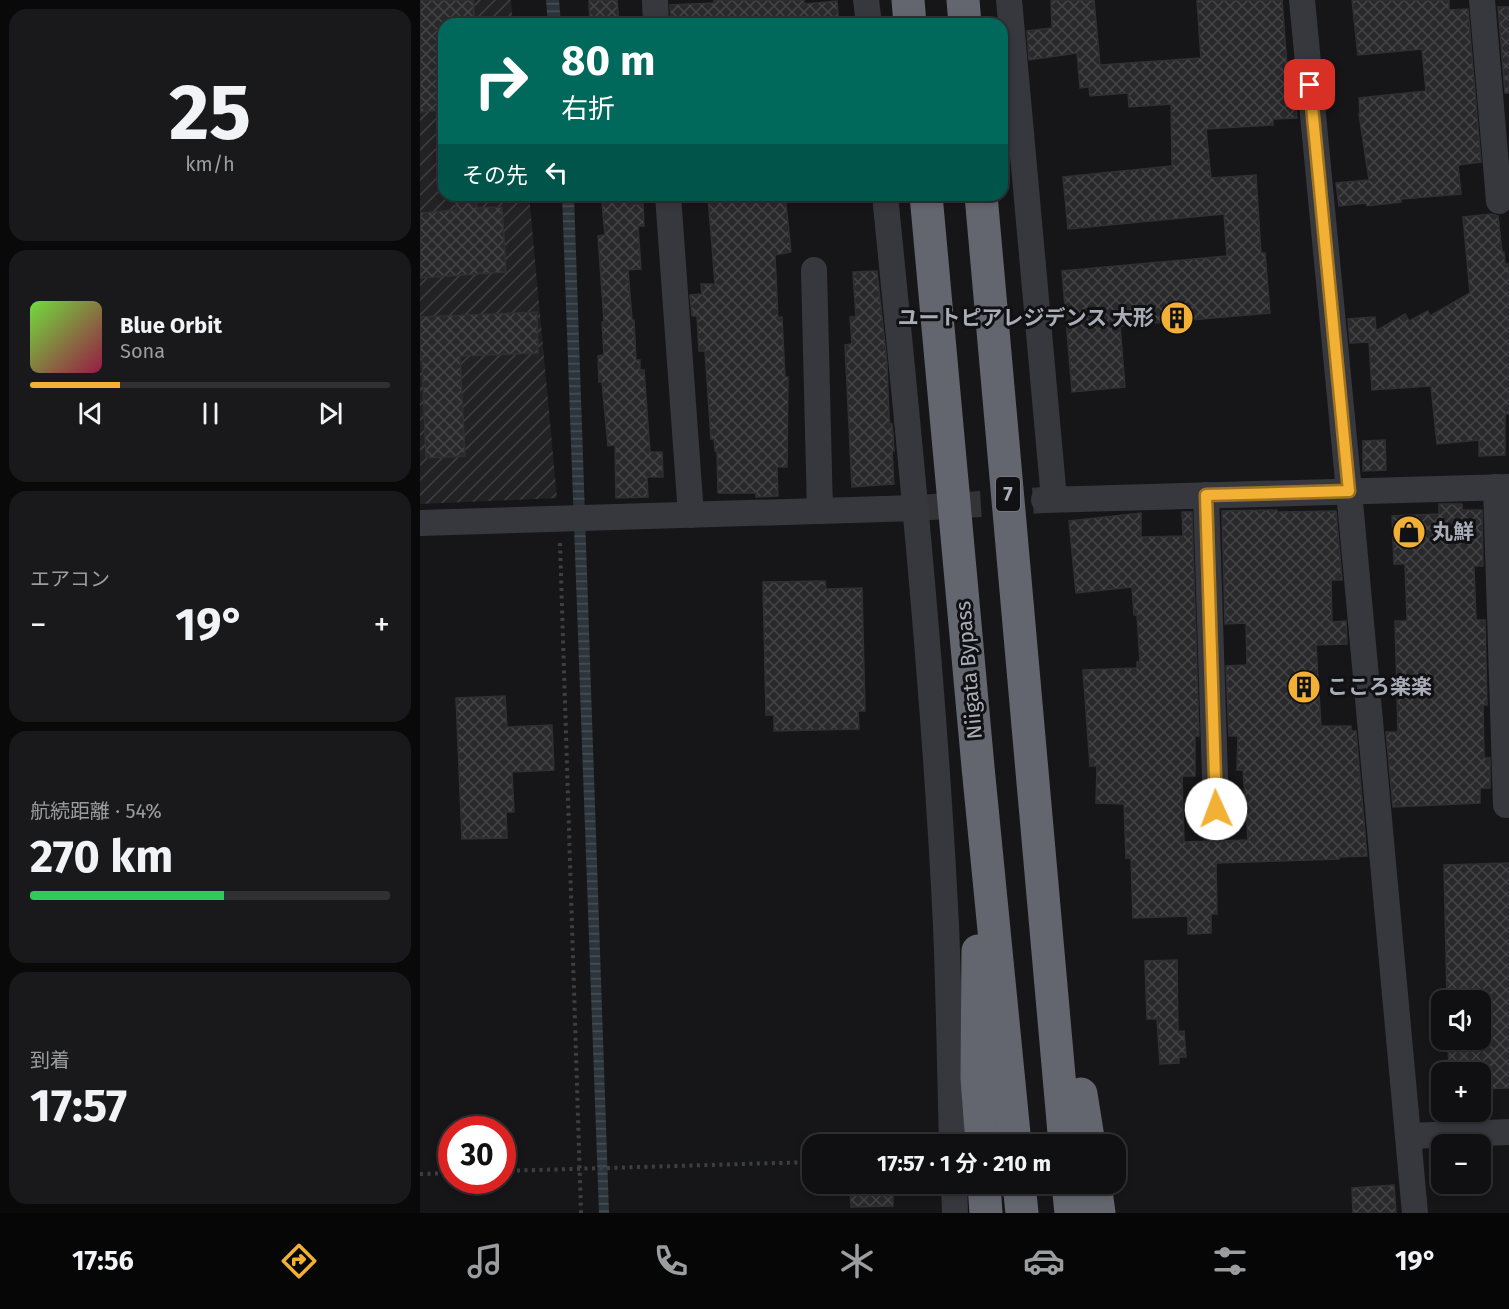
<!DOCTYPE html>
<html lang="ja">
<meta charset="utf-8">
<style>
body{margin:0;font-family:"Fira Sans","Noto Sans JP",sans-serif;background:#19191b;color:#f1f3f6;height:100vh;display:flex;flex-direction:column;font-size:22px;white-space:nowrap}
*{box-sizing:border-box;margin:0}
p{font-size:20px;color:#9c9d9f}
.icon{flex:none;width:33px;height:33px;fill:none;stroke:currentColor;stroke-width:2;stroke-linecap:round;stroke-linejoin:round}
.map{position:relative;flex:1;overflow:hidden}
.sheet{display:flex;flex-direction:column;gap:9px;padding:9px;background:#09090a;width:420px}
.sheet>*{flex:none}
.banner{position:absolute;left:18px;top:18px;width:570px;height:183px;border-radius:18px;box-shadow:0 3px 9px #0003,0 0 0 2px #303032;background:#00695c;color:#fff;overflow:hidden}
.tools{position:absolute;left:1011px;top:990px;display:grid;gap:12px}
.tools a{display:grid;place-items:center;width:60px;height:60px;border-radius:12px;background:#101012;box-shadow:0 3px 9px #0003,0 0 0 2px #303032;font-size:30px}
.speed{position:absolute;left:18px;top:1116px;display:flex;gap:12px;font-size:30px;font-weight:700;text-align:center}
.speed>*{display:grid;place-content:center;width:78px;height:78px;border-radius:50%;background:#101012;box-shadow:0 3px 9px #0003,0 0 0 2px #303032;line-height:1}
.speed .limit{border:9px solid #d22;background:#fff;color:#111}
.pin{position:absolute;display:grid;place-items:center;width:51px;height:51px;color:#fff;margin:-26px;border-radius:12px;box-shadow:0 3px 9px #0006}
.me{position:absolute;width:66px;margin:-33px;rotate:358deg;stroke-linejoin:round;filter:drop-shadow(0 0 4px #0008)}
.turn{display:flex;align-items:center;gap:21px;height:126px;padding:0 24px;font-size:27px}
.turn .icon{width:78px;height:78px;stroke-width:2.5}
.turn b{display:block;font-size:42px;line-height:51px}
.then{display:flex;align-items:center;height:57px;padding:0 24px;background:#0003;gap:12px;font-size:22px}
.big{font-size:45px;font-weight:700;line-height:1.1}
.sheet .widget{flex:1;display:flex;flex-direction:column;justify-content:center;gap:9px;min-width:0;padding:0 21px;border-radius:18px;background:#19191b}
.sheet .dial{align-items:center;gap:0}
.dial b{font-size:78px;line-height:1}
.song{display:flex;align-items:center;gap:18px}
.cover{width:72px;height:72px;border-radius:9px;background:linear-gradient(135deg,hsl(100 70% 55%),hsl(340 70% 35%))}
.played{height:6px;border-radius:3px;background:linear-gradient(90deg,#f2b134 25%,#303032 25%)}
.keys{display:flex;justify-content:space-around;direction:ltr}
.heat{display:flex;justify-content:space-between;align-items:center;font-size:33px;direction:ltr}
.charge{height:9px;border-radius:4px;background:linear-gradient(90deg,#34c759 54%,#303032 0)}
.trip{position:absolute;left:382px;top:1134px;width:324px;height:60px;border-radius:18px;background:#101012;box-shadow:0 3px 9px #0003,0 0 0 2px #303032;font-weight:700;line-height:60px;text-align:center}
.tab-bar{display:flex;height:96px;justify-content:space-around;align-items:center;background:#060607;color:#9c9d9f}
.tab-bar .icon{width:42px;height:42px}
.tab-bar .current{color:#f2b134}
.tab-bar b{font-size:27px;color:#f1f3f6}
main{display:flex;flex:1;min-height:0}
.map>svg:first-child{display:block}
.industrial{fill:url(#industrial-furrows)}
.water{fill:url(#water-rules)}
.building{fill:url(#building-cross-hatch);stroke:#303034;stroke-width:1.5}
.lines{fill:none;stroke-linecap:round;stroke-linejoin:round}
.street-tunnel{stroke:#333438;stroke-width:26;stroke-dasharray:26 13;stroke-linecap:butt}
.path{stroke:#3d3f44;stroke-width:4;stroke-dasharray:3 4.5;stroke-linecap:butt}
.street{stroke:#37383d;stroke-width:26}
.highway{stroke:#63666e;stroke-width:33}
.route-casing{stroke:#9d7322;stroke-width:15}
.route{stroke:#f2b134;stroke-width:10}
.labels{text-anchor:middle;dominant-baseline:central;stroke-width:6;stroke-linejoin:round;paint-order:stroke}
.shield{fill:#111113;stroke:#7b7e86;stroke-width:1.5}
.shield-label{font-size:20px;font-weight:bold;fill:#a8adb8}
.poi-label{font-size:21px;font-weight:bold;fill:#a8adb8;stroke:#111113;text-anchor:start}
.street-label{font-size:21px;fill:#a8adb8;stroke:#111113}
</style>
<main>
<section class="sheet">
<div class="widget dial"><b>25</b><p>km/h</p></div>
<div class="widget">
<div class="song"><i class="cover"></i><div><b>Blue Orbit</b><p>Sona</p></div></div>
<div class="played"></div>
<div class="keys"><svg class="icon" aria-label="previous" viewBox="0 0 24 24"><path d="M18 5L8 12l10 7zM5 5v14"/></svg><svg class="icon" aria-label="pause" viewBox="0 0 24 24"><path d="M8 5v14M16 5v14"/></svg><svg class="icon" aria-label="next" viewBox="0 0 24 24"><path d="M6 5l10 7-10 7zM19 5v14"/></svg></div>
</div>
<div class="widget"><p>エアコン</p>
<div class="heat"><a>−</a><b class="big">19°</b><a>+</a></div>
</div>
<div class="widget"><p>航続距離 · 54%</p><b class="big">270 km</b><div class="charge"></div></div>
<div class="widget"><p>到着</p><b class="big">17:57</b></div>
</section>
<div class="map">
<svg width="1089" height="1213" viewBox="0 0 1089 1213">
<defs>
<pattern id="industrial-furrows" width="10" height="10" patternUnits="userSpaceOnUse" patternTransform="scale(1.5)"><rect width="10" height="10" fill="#222225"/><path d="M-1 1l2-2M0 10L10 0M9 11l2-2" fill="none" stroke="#3f3f43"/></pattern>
<pattern id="water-rules" width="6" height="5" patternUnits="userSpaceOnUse" patternTransform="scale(1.5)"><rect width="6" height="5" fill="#2c353c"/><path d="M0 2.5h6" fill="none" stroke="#485056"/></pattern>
<pattern id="building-cross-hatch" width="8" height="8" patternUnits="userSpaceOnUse" patternTransform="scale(1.5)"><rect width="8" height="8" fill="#29292c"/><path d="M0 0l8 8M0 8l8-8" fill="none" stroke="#454548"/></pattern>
</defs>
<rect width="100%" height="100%" fill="#161618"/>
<!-- industrial -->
<path class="industrial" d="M0,0H91L93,24H24V195H109L137,498L0,504Z"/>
<!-- water -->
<g class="water">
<path d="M126,0H139L141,24H128Z"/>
<path d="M142,195H154L189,1213H179Z"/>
</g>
<!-- building -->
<g class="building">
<path d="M0,0H53L55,24H24V110L0,112Z"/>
<path d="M169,0H197L199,24H170Z"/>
<path d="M294,0H384V4L417,1L419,24H251L250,5L294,3Z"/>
<path d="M631,0H674L680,65L781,58L777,0H862L869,92H875L877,118L853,119V125L786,129L791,178L836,175L841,253H845L850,313L700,326L705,387L652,392L642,271L807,256L804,214L648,229L643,177L752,166L751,104L709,107L708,93L670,96L669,87L660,88L657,53L609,60L607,31L632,28Z"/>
<path d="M932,0H1029V10L1048,9L1061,162L1038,165L1041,194L981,199V202L947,206L946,203L919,206L916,183L949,180L939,114H940L939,98L1006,91L1002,49L938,55Z"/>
<path d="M1078,7H1089V93H1085Z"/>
<path d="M35,195H56L57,208L82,207L86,272L0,278V213L36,210Z"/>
<path d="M353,195H365L371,252L355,255L358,318L362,317L365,377H368L367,467H357L358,496L336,497V493H298L297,451H295L294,439H291L285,351H279L277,316H272L270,295L282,294L281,284H295L288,197L319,196V199Z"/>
<path d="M213,200V204H223L224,226H218L221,269L208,270L212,320H214L216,360H220V370H224L230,452H242L243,477H227L228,497L196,498L195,445L188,446L182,382H179L178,356L184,355L182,322H184L178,236L185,235L182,203Z"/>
<path d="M1072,214L1078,216L1082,252H1084L1085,264H1089V414H1085V455L1059,456V440L1017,444L1011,386L952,390L949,342L930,343L928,319L955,317L956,331L985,314L989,321L1008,311L1010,316L1050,293L1043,217Z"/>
<path d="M457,271L467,363L469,417L470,424H472L473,434L474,451H472L474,484L432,487L425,345L432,344L430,317H436L433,272Z"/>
<path d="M117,312L118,353L40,356L45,456L6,458L2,358H0V317Z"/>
<path d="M965,440L966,470L943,471V441Z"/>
<path d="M1019,504H1042V510H1062L1063,566H1054L1056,620H1065L1067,705H1063L1064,758H1070V788H1060V803L973,807L966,732H978L975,621H987L985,564H974L972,516L1019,514Z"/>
<path d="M857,510V512L916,511L922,580H911L912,622L926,621L927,644L896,645L901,726H931V731H936L947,856L919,857V859L796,863L797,914H791V933L768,934V916L713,918L711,858H706L704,804L676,803L677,766H670L663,670L717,668V662H720L717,615H714L712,587L656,593L649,521L721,513V537L763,536L762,512H772L779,736H775V776H762L764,842L828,840L823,770H817L818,736H809L806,666L827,665L826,623L805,624L802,511Z"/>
<path d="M405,581L406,589L442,588L445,711H438L439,729L354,731V715H346L343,582Z"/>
<path d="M85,696L87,727L132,725L134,770L92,772L94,812H86L87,838L42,839L36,698Z"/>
<path d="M1089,863V1088L1060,1089V1072H1029L1028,1040H1060V1000H1027L1024,865Z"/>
<path d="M757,960L758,1032L764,1031L766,1057H759V1063L740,1064L737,1019H727L725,961Z"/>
<path d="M430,1184H473V1206L431,1207Z"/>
<path d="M974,1185L976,1213H933L932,1188Z"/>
</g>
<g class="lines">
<!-- street-tunnel -->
<path class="street-tunnel" d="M496,508L624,500"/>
<!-- path -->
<g class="path">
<path d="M140,543L161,1213"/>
<path d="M82,1171L393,1162"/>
<path d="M0,1174L32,1173"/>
</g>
<!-- street -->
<g class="street">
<path d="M235,0L236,24"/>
<path d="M446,0L449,24"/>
<path d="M589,0L634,499"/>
<path d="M882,0L929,491L995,1213"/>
<path d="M1062,0L1079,201"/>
<path d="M248,195L271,515"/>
<path d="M465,195C489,438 514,681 526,925C529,998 530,1071 532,1144"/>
<path d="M394,270L400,511"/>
<path d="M1076,487L1086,805"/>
<path d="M786,495L796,809"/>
<path d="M624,500L1089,487"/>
<path d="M0,523L496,508"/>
<path d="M988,1136L1089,1132"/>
<path d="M534,1184L535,1213"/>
</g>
<!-- highway -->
<g class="highway">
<path d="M488,0L490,24"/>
<path d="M543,0L545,24"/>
<path d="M506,195L558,767L595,1144"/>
<path d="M561,195L645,1144"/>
<path d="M558,951L557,1078L562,1144"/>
<path d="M661,1094L669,1144"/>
<path d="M564,1184L566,1213"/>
<path d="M599,1184L602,1213"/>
<path d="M648,1184L651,1213"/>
<path d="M675,1184L679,1213"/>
</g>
</g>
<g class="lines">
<!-- route casing -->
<g class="route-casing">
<path id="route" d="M796,809L786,495L929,491L890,85"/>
</g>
<!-- route -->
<use href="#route" class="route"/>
</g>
<!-- icons -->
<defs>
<g id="building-disc" transform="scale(1.725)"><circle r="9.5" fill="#f2b134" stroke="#111113"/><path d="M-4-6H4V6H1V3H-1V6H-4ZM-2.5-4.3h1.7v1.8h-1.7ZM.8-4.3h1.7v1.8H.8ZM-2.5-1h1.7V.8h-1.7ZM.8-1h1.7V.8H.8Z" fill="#111"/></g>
<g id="shop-disc" transform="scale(1.725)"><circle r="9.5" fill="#f2b134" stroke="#111113"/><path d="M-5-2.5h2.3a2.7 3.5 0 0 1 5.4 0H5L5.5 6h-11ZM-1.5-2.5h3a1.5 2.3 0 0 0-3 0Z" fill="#111"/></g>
</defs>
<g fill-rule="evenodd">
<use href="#building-disc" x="757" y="318"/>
<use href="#shop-disc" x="989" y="532"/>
<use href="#building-disc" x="884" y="687"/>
</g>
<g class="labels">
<!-- shield labels -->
<rect class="shield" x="576" y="477" width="24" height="34" rx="4.5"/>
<g class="shield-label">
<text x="588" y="494">7</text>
</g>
<!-- poi labels -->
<g class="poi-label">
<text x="734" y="318" text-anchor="end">ユートピアレジデンス 大形</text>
<text x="1012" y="532">丸鮮</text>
<text x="907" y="687">こころ楽楽</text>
</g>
<!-- street labels -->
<g class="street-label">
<text transform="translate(549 670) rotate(-95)">Niigata Bypass</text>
</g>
</g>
</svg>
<div class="tools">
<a><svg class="icon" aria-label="sound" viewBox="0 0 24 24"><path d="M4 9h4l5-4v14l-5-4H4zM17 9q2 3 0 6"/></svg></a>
<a>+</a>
<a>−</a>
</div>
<div class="speed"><div class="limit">30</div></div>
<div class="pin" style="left:890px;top:85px;background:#d93025"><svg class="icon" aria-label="arrive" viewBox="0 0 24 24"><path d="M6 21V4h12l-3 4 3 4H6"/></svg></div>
<svg class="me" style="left:796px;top:809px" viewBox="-20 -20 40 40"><circle r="19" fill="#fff"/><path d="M0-13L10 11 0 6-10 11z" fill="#f2b134"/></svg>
<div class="trip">17:57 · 1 分 · 210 m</div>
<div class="banner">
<div class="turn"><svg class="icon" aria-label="right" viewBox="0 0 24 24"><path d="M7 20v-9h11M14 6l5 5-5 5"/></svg><div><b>80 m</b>右折</div></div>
<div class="then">その先<svg class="icon" aria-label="left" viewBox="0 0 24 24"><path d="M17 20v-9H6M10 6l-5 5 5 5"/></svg></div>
</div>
</div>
</main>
<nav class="tab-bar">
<b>17:56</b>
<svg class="icon current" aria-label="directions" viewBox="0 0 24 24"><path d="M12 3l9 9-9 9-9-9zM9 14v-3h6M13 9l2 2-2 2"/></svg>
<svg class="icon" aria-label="music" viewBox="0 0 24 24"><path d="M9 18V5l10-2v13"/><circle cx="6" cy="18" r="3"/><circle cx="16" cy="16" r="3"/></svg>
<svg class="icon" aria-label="phone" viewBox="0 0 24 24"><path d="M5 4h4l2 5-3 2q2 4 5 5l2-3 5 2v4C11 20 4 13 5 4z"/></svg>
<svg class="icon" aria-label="climate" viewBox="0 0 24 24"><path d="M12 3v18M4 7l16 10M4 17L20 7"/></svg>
<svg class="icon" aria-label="car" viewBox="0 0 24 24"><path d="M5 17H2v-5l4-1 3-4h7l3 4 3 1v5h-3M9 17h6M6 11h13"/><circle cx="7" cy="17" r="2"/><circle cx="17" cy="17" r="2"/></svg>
<svg class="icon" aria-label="filters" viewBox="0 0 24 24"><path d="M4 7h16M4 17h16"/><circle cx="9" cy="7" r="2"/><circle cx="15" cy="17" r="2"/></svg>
<b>19°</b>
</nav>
